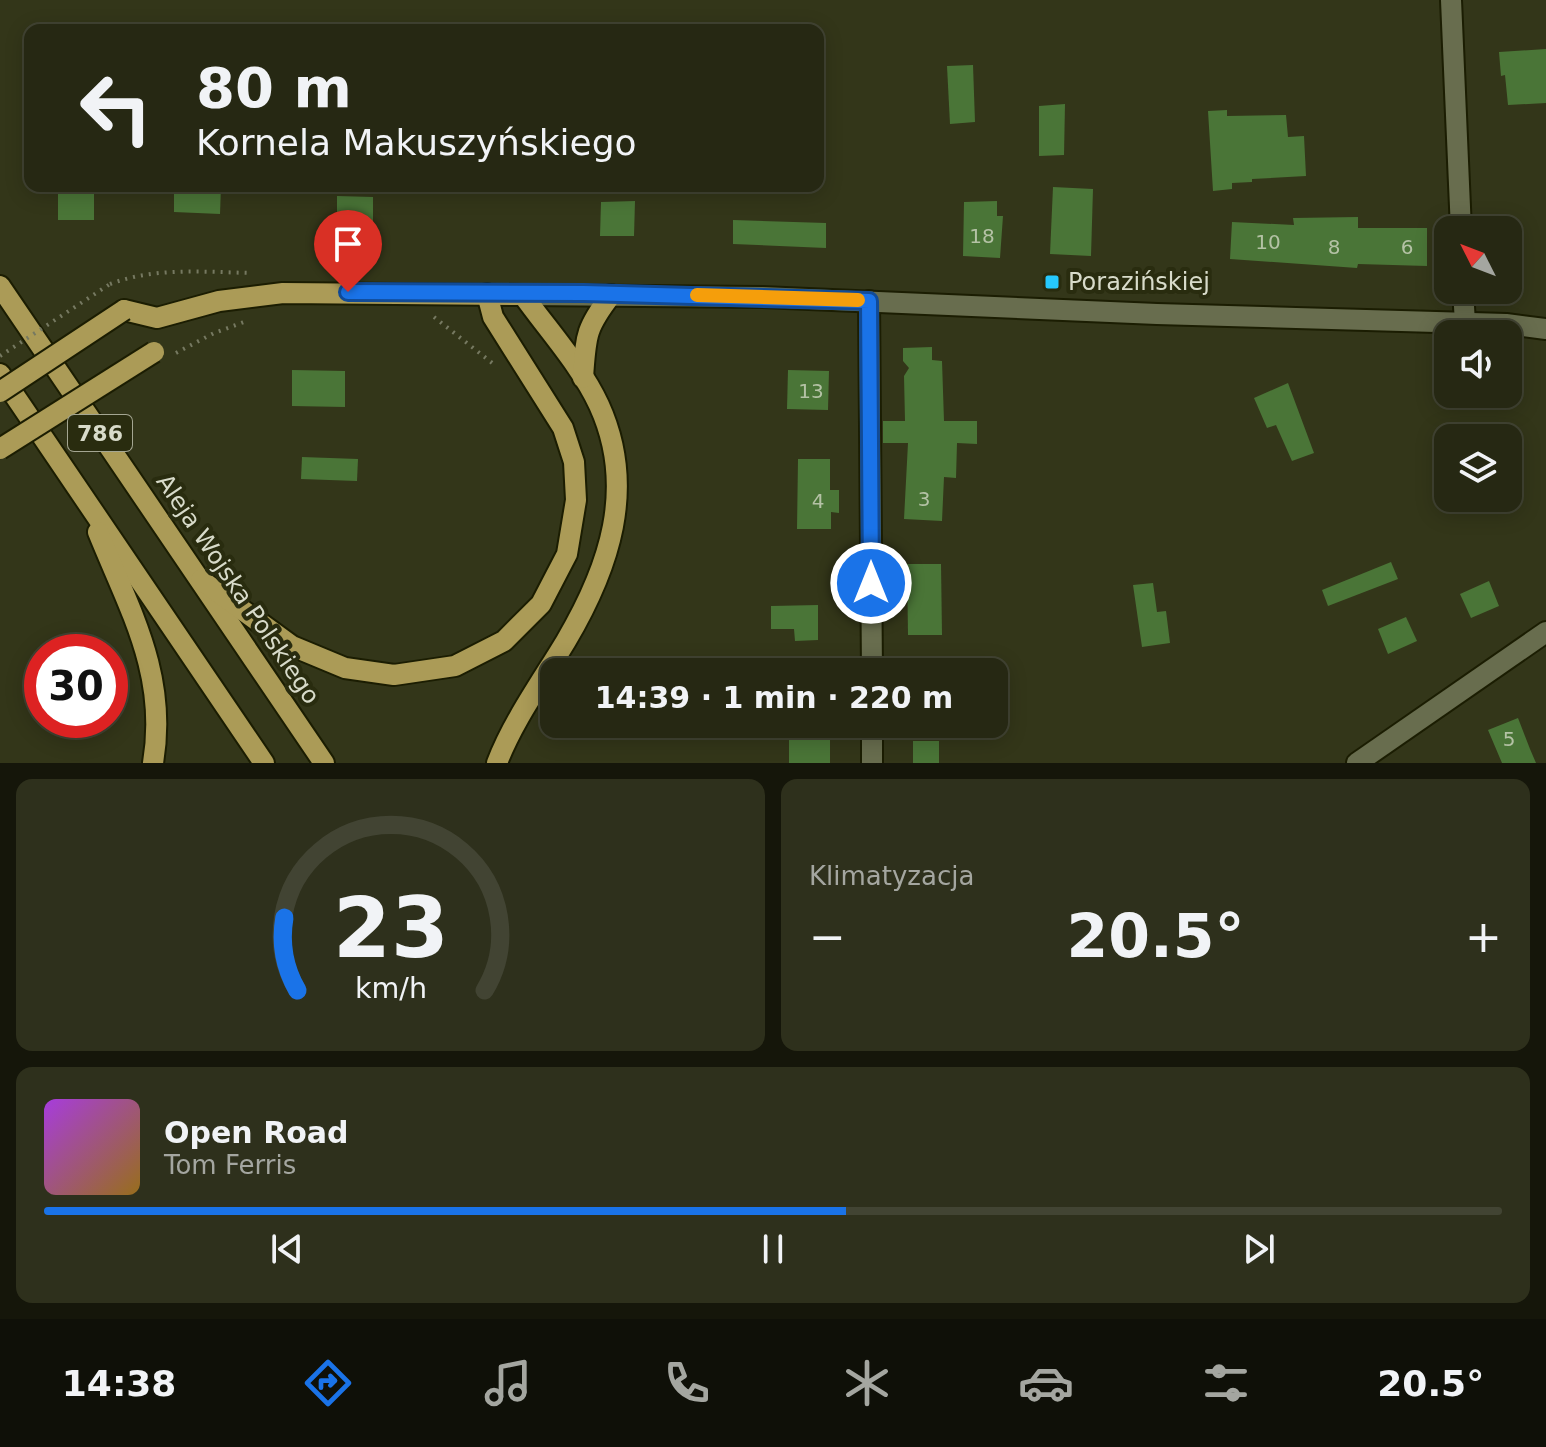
<!DOCTYPE html>
<html lang="pl">
<meta charset="utf-8">
<style>
body{margin:0;font-family:"DejaVu Sans",sans-serif;background:#2e301c;color:#f1f3f6;height:100vh;display:flex;flex-direction:column;font-size:30px;white-space:nowrap}
*{box-sizing:border-box;margin:0}
p{font-size:26px;color:#a4a6a0}
.icon{flex:none;width:44px;height:44px;fill:none;stroke:currentColor;stroke-width:2;stroke-linecap:round;stroke-linejoin:round}
.map{position:relative;height:763px;overflow:hidden}
.panel{display:flex;flex-direction:column;gap:16px;padding:16px;background:#15160a;flex:1}
.panel>*{flex:none}
.top-card{position:absolute;left:24px;top:24px;width:800px;height:168px;border-radius:16px;box-shadow:0 4px 20px #0003,0 0 0 2px #424433;background:#262813;color:#f1f3f6;overflow:hidden}
.needle{width:52px;rotate:312deg}
.controls{position:absolute;left:1434px;top:216px;display:grid;gap:16px}
.controls a{display:grid;place-items:center;width:88px;height:88px;border-radius:16px;background:#262813;box-shadow:0 4px 20px #0003,0 0 0 2px #424433;font-size:40px}
.speed{position:absolute;left:24px;top:634px;display:flex;gap:16px;font-size:40px;font-weight:700;text-align:center}
.speed>*{display:grid;place-content:center;width:104px;height:104px;border-radius:50%;background:#262813;box-shadow:0 4px 20px #0003,0 0 0 2px #424433;line-height:1}
.speed .limit{border:12px solid #d22;background:#fff;color:#111}
.pin{position:absolute;display:grid;place-items:center;width:68px;height:68px;color:#fff;margin:-82px -34px;border-radius:50% 50% 50% 0;rotate:-45deg;box-shadow:0 0 8px #0007}
.pin .icon{rotate:45deg}
.me{position:absolute;width:88px;margin:-44px;rotate:0deg;stroke-linejoin:round;filter:drop-shadow(0 0 6px #0008)}
.turn{display:flex;align-items:center;gap:28px;height:168px;padding:0 40px;font-size:36px}
.turn .icon{width:104px;height:104px;stroke-width:2.5}
.turn b{display:block;font-size:56px;line-height:68px}
.big{font-size:60px;font-weight:800;line-height:1.1}
.panel .card{flex:1;display:flex;flex-direction:column;justify-content:center;gap:12px;min-width:0;padding:0 28px;border-radius:16px;background:#2e301c}
.panel .dial{align-items:center;gap:0}
.dial svg{height:208px;overflow:visible;fill:none;stroke:#424433;stroke-width:7;stroke-linecap:round;text-anchor:middle}
.dial text{fill:#f1f3f6;stroke:none}
.song{display:flex;align-items:center;gap:24px}
.cover{width:96px;height:96px;border-radius:12px;background:linear-gradient(135deg,hsl(280 70% 55%),hsl(40 70% 35%))}
.played{height:8px;border-radius:4px;background:linear-gradient(90deg,#1a73e8 55%,#424433 55%)}
.keys{display:flex;justify-content:space-around;direction:ltr}
.heat{display:flex;justify-content:space-between;align-items:center;font-size:44px;direction:ltr}
.panel .tiles{flex:1;display:grid;gap:16px;grid-template-columns:1fr 1fr}
.card:last-child{grid-column:span 2}
.trip{position:absolute;left:540px;top:658px;width:468px;height:80px;border-radius:16px;background:#262813;box-shadow:0 4px 20px #0003,0 0 0 2px #424433;font-weight:800;line-height:80px;text-align:center}
.tab-bar{display:flex;height:128px;justify-content:space-around;align-items:center;background:#0f1008;color:#a4a6a0}
.tab-bar .icon{width:56px;height:56px}
.tab-bar .active{color:#1a73e8}
.tab-bar b{font-size:36px;color:#f1f3f6}
.map>svg:first-child{display:block}
.building{fill:#4a7537}
.lines{fill:none;stroke-linecap:round;stroke-linejoin:round}
.minor-casing{stroke:#1b1d02;stroke-width:24}
.major-casing{stroke:#1b1d02;stroke-width:24}
.path{stroke:#767961;stroke-width:4;stroke-dasharray:2 6;stroke-linecap:butt}
.minor{stroke:#686d4e;stroke-width:20}
.major{stroke:#ab9b57;stroke-width:20}
.major-bridge-casing{stroke:#1b1d02;stroke-width:24;stroke-linecap:butt}
.path-bridge{stroke:#767961;stroke-width:4;stroke-dasharray:2 6;stroke-linecap:butt}
.major-bridge{stroke:#ab9b57;stroke-width:20}
.route-casing{stroke:#114b97;stroke-width:20}
.route{stroke:#1a73e8;stroke-width:14}
.slow{stroke:#f59e0b;stroke-width:14}
.poi-dot{fill:#26c9fe;stroke:#292c0f;stroke-width:3}
.labels{text-anchor:middle;dominant-baseline:central;stroke-width:8;stroke-linejoin:round;paint-order:stroke}
.number-label{font-size:20px;fill:#b4c2a5}
.shield{fill:#292c0f;stroke:#a4a692;stroke-width:2}
.shield-label{font-size:22px;font-weight:bold;fill:#d8dbca}
.poi-label{font-size:24px;fill:#d8dbca;stroke:#292c0f;text-anchor:start}
.street-label{font-size:24px;fill:#d8dbca;stroke:#292c0f}
</style>
<div class="map">
<svg width="1546" height="763" viewBox="0 0 1546 763">
<rect width="100%" height="100%" fill="#333619"/>
<!-- building -->
<g class="building">
<path d="M1546,49V103L1508,105L1505,75L1501,76L1499,52Z"/>
<path d="M973,65L975,122L950,124L947,66Z"/>
<path d="M1065,104L1064,155L1039,156V106Z"/>
<path d="M1227,110V116L1286,115L1288,137L1304,136L1306,176L1252,179V182L1232,183V189L1213,191L1208,111Z"/>
<rect x="58" y="186" width="36" height="34"/>
<path d="M174,186H221L220,214L174,212Z"/>
<path d="M1053,187L1093,189L1091,256L1050,254Z"/>
<path d="M337,196L373,197V232H337Z"/>
<path d="M635,201L634,236H600L601,202Z"/>
<path d="M997,201V216H1003L1000,258L963,256L964,202Z"/>
<path d="M1358,217V228H1427V266L1358,264L1357,268L1230,259L1232,222L1294,225L1293,218Z"/>
<path d="M733,220L826,223V248L733,244Z"/>
<path d="M932,347V360L942,361L944,421H977V444L957,443L956,478L944,477L942,521L904,519L908,443H883V421H905L904,376L909,368L903,361V348Z"/>
<path d="M292,370L345,371V407L292,406Z"/>
<path d="M788,370L829,371L828,410L787,409Z"/>
<path d="M1288,383L1314,453L1292,461L1276,425L1267,428L1254,398Z"/>
<path d="M302,457L358,459L357,481L301,479Z"/>
<path d="M798,459H830V490H839V513L831,512V529H797Z"/>
<path d="M1391,562L1398,579L1328,606L1322,590Z"/>
<path d="M907,564H941L942,635H908Z"/>
<path d="M1489,581L1499,606L1471,618L1460,594Z"/>
<path d="M1153,583L1157,612L1166,611L1170,643L1142,647L1133,585Z"/>
<path d="M818,605V640L795,641L794,629H771V606Z"/>
<path d="M1406,617L1417,641L1388,654L1378,629Z"/>
<path d="M1518,718L1530,749L1536,763H1502L1488,730Z"/>
<rect x="789" y="729" width="41" height="34"/>
<rect x="913" y="741" width="26" height="22"/>
</g>
<g class="lines">
<!-- minor casing -->
<g class="minor-casing">
<g id="minor">
<path d="M1451,0L1461,230"/>
<path d="M1463,290L1465,323"/>
<path d="M523,295L762,297L1157,314L1506,324L1546,329"/>
<path d="M869,301L872,672"/>
<path d="M872,724V763"/>
<path d="M1357,763L1546,632"/>
</g>
</g>
<!-- major casing -->
<g class="major-casing">
<g id="major">
<path d="M0,286L324,763"/>
<path d="M124,310L157,318L219,301L283,293L523,295C548,330 581,366 599,405C637,488 609,568 566,641C542,681 513,721 497,763"/>
<path d="M0,374L264,763"/>
<path d="M583,378C586,336 585,329 611,295"/>
<path d="M98,532C130,611 168,675 153,763"/>
<path d="M201,580L292,646L345,668L394,675L455,666L504,641L541,604L567,554L576,500L574,462L563,428L493,317L487,294"/>
</g>
</g>
<!-- path -->
<g class="path">
<path d="M110,284C155,267 204,272 252,273"/>
<path d="M434,317L496,366"/>
<path d="M176,353L214,333L244,322"/>
</g>
<!-- minor -->
<use href="#minor" class="minor"/>
<!-- major -->
<use href="#major" class="major"/>
<!-- major-bridge casing -->
<g class="major-bridge-casing">
<g id="major-bridge">
<path d="M0,392L124,310"/>
<path d="M0,449L154,352"/>
</g>
</g>
<!-- path-bridge -->
<path class="path-bridge" d="M0,356L110,284"/>
<!-- major-bridge -->
<use href="#major-bridge" class="major-bridge"/>
</g>
<g class="lines">
<!-- route casing -->
<g class="route-casing">
<path id="route" d="M348,292L584,293L869,301L871,583"/>
</g>
<!-- route -->
<use href="#route" class="route"/>
<!-- slow -->
<path class="slow" d="M697,295L858,300"/>
</g>
<!-- markers -->
<rect class="poi-dot" x="1044" y="274" width="16" height="16" rx="4"/>
<g class="labels">
<!-- number labels -->
<g class="number-label">
<text x="982" y="236">18</text>
<text x="1268" y="242">10</text>
<text x="1334" y="247">8</text>
<text x="1407" y="247">6</text>
<text x="811" y="391">13</text>
<text x="924" y="499">3</text>
<text x="818" y="501">4</text>
<text x="1509" y="739">5</text>
</g>
<!-- shield labels -->
<rect class="shield" x="68" y="415" width="64" height="36" rx="6"/>
<g class="shield-label">
<text x="100" y="433">786</text>
</g>
<!-- poi labels -->
<g class="poi-label">
<text x="1068" y="282">Porazińskiej</text>
</g>
<!-- street labels -->
<g class="street-label">
<text transform="translate(238 589) rotate(56)">Aleja Wojska Polskiego</text>
</g>
</g>
</svg>
<div class="controls">
<a><svg class="needle" viewBox="-14 -14 28 28"><path d="M0-13l5 13h-10z" fill="#e53935"/><path d="M0 13l5-13h-10z" fill="#a4a6a0"/></svg></a>
<a><svg class="icon" aria-label="sound" viewBox="0 0 24 24"><path d="M4 9h4l5-4v14l-5-4H4zM17 9q2 3 0 6"/></svg></a>
<a><svg class="icon" aria-label="layers" viewBox="0 0 24 24"><path d="M12 4l9 5-9 5-9-5zM3 14l9 5 9-5"/></svg></a>
</div>
<div class="speed"><div class="limit">30</div></div>
<div class="pin" style="left:348px;top:292px;background:#d93025"><svg class="icon" aria-label="arrive" viewBox="0 0 24 24"><path d="M6 21V4h12l-3 4 3 4H6"/></svg></div>
<svg class="me" style="left:871px;top:583px" viewBox="-20 -20 40 40"><circle r="17" fill="#1a73e8" stroke="#fff" stroke-width="3"/><path d="M0-11L8 9 0 5-8 9z" fill="#fff"/></svg>
<div class="trip">14:39 · 1 min · 220 m</div>
<div class="top-card">
<div class="turn"><svg class="icon" aria-label="left" viewBox="0 0 24 24"><path d="M17 20v-9H6M10 6l-5 5 5 5"/></svg><div><b>80 m</b>Kornela Makuszyńskiego</div></div>
</div>
</div>
<section class="panel">
<div class="tiles">
<div class="card dial"><svg viewBox="0 0 100 80">
<path d="M14 69A42 42 0 1 1 86 69"/>
<path d="M14 69A42 42 0 0 1 9 41" stroke="#1a73e8"/>
<text x="50" y="56" font-size="32" font-weight="700">23</text>
<text x="50" y="72" font-size="11">km/h</text>
</svg></div>
<div class="card"><p>Klimatyzacja</p>
<div class="heat"><a>−</a><b class="big">20.5°</b><a>+</a></div>
</div>
<div class="card">
<div class="song"><i class="cover"></i><div><b>Open Road</b><p>Tom Ferris</p></div></div>
<div class="played"></div>
<div class="keys"><svg class="icon" aria-label="previous" viewBox="0 0 24 24"><path d="M18 5L8 12l10 7zM5 5v14"/></svg><svg class="icon" aria-label="pause" viewBox="0 0 24 24"><path d="M8 5v14M16 5v14"/></svg><svg class="icon" aria-label="next" viewBox="0 0 24 24"><path d="M6 5l10 7-10 7zM19 5v14"/></svg></div>
</div>
</div>
</section>
<nav class="tab-bar">
<b>14:38</b>
<svg class="icon active" aria-label="directions" viewBox="0 0 24 24"><path d="M12 3l9 9-9 9-9-9zM9 14v-3h6M13 9l2 2-2 2"/></svg>
<svg class="icon" aria-label="music" viewBox="0 0 24 24"><path d="M9 18V5l10-2v13"/><circle cx="6" cy="18" r="3"/><circle cx="16" cy="16" r="3"/></svg>
<svg class="icon" aria-label="phone" viewBox="0 0 24 24"><path d="M5 4h4l2 5-3 2q2 4 5 5l2-3 5 2v4C11 20 4 13 5 4z"/></svg>
<svg class="icon" aria-label="climate" viewBox="0 0 24 24"><path d="M12 3v18M4 7l16 10M4 17L20 7"/></svg>
<svg class="icon" aria-label="car" viewBox="0 0 24 24"><path d="M5 17H2v-5l4-1 3-4h7l3 4 3 1v5h-3M9 17h6M6 11h13"/><circle cx="7" cy="17" r="2"/><circle cx="17" cy="17" r="2"/></svg>
<svg class="icon" aria-label="filters" viewBox="0 0 24 24"><path d="M4 7h16M4 17h16"/><circle cx="9" cy="7" r="2"/><circle cx="15" cy="17" r="2"/></svg>
<b>20.5°</b>
</nav>
